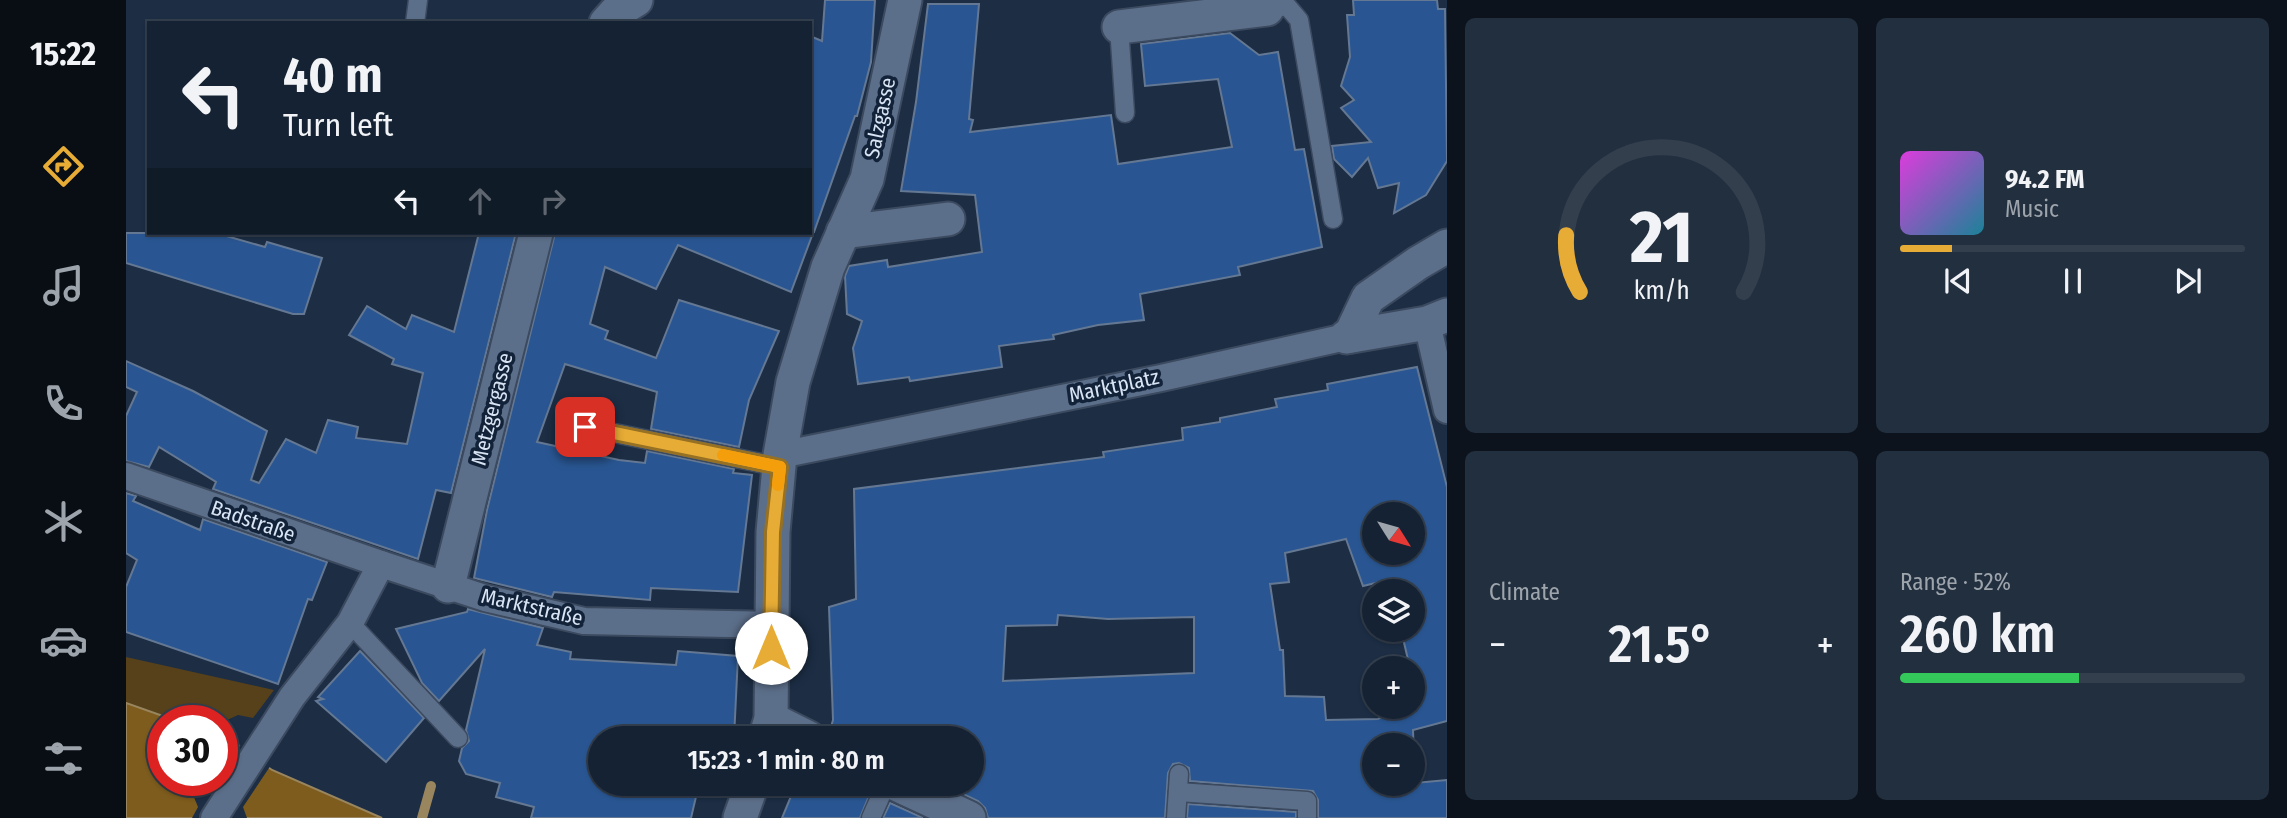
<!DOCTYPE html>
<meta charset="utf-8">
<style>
body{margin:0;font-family:"Fira Sans Condensed",sans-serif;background:#222f3f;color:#f1f3f6;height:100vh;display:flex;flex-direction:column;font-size:26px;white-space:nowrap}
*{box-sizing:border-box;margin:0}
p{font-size:23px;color:#9da4ac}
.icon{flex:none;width:38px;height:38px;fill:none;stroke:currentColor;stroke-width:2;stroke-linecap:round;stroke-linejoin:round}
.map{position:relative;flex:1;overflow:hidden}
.panel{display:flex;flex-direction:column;gap:18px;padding:18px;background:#0c131c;width:840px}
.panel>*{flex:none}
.banner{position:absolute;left:21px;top:21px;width:665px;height:214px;border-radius:0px;box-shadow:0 2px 5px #0004,0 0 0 2px #343f4e;background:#152233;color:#f1f3f6;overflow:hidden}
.needle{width:46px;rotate:127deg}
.buttons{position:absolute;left:1236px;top:502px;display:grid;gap:14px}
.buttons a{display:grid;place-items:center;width:63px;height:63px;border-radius:50%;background:#152233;box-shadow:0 2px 5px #0004,0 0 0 2px #343f4e;font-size:35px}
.speed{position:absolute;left:21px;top:705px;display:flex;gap:14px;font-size:35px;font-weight:700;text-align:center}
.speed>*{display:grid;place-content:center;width:91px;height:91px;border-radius:50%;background:#152233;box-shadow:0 2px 5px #0004,0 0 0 2px #343f4e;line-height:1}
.speed .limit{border:10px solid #d22;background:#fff;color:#111}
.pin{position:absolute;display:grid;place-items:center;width:60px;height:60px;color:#fff;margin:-30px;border-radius:14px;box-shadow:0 4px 10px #0006}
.me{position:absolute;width:77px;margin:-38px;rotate:0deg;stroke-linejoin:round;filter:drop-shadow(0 0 5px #0008)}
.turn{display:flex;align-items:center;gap:24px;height:147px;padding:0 21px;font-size:32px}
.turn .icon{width:91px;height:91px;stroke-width:2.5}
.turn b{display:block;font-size:49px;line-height:60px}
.lanes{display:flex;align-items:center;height:66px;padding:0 21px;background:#0003;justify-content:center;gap:35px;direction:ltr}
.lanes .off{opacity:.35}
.big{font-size:52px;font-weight:600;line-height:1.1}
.panel .tile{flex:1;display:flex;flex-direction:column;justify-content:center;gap:10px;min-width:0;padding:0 24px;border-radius:10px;background:#222f3f}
.panel .dial{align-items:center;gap:0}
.dial svg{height:182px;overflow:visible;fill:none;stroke:#343f4e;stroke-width:7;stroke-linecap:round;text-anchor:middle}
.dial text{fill:#f1f3f6;stroke:none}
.song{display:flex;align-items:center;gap:21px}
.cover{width:84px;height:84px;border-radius:10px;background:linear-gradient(135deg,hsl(300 70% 55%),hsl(190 70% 35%))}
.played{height:7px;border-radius:4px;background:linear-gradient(90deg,#e7ac36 15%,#343f4e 15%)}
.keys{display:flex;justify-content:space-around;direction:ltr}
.heat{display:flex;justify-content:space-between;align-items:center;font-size:38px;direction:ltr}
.charge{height:10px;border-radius:5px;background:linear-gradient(90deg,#34c759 52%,#343f4e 0)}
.panel .tiles{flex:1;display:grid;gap:18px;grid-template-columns:repeat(2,1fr)}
.trip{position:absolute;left:462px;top:726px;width:396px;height:70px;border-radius:35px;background:#152233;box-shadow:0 2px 5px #0004,0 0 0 2px #343f4e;font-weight:600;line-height:70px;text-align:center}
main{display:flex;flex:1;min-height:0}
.tabs{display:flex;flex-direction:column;width:126px;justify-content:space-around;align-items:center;background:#080e14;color:#9da4ac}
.tabs .icon{width:49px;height:49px}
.tabs .active{color:#e7ac36}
.tabs b{font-size:32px;color:#f1f3f6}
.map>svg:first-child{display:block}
.green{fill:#56411a}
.water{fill:#7d5c1d;stroke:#99855e;stroke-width:2}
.pier{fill:#1c2d44}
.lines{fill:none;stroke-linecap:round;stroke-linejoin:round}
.stream{stroke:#99855e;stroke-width:10}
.building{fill:#295692;stroke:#647893;stroke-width:2;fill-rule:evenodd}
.service-casing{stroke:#3c4a5f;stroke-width:21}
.pedestrian-casing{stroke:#3c4a5f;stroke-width:30}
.minor-casing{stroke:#3c4a5f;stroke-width:37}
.service{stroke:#5c6f8a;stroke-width:18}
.pedestrian{stroke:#5c6f8a;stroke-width:26}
.minor{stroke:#5c6f8a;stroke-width:33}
.route-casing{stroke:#967023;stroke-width:18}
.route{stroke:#e7ac36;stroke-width:12}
.slow{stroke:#f59e0b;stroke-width:12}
.labels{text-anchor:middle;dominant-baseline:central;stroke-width:7;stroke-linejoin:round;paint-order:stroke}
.street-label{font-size:21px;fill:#d9e4f4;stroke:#122339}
</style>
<main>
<nav class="tabs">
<b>15:22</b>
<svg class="icon active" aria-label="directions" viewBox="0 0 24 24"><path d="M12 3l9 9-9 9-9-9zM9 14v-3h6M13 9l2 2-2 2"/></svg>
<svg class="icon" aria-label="music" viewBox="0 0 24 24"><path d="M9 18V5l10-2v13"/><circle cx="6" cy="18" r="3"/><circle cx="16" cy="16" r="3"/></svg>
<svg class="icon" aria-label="phone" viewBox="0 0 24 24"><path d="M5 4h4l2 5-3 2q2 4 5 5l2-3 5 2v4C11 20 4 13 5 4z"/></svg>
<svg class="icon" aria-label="climate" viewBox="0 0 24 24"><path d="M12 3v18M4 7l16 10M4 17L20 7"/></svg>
<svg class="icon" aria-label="car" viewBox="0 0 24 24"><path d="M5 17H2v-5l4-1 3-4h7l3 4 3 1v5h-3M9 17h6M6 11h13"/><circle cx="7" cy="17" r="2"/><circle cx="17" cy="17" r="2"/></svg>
<svg class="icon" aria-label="filters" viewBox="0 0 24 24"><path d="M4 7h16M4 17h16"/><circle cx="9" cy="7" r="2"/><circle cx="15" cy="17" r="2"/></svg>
</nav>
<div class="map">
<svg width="1321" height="818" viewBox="0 0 1321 818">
<rect width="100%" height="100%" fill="#1c2d44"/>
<!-- green -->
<path class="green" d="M0,657L148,690L127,718L112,715L101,720L103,737L96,735V721H54L0,703Z"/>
<!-- water -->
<path class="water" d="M0,703L51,721H37V780H96V736L104,739L146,770L256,818H0Z"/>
<!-- pier -->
<path class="pier" d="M116,743L145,765L117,807L121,818H66L72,807L65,790L67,787L85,786L89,781L96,780V771Z"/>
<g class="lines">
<!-- stream -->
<path class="stream" d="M296,818L305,786"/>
</g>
<!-- building -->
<g class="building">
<path d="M699,0H749L745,62L731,116H729L688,232L684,231V36L696,41Z"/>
<path d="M1227,0H1311L1312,9H1319L1321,161L1300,195L1268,213L1273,183L1252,188L1242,158L1226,177L1208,159L1206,146L1245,142L1215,108L1228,100L1215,86L1224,57L1221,15H1228Z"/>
<path d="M802,4H853L843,119L847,120L844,132L985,115L992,164L1106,147L1092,79L1019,86L1015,44L1104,33L1133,55L1152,52L1169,150L1178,149L1196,247L1112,267L1114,275L1014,294L1018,320L972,325L927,335L928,339L873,346L876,367L784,381L783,377L732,384L727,348L736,321L721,314L719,276L723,266L761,260L762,267L856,252L849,195L775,191L790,102Z"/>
<path d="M0,233H90L139,247L141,242L196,258L178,314H167L0,263Z"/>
<path d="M353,233H390L325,493L310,490L292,559L87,489L90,482L33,447L23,467L0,461V416L11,392L0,387V361L67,391L141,431L125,480L133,483L160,439L190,453L202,420L232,427L230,438L281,444L297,373L266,364L268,359L223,335L241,306L280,329L286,315L328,332Z"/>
<path d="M429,233H687L665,292L552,245L530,289L479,267L464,324L482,331L479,339L530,358L553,300L653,331L623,400L613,447L525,429L531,392L439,364L411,442L493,460L519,463L521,451L608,469L607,473L626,475L612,592L525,588L524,600L428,592L426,597L348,578L361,510Z"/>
<path d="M1291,367L1321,487V721L1287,730L1289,783L1321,780V818H1192V800L1187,791L1064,781L1063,768L1053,763L1047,764L1042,773L1039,818H862L859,808L852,801L816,784H845V738L702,737L707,720L703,607L730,599L728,489L978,457L977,452L1057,440L1056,428L1094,422V418L1151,407L1149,399L1202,390L1201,384ZM1248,514H1286V553H1248ZM1220,539L1237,586L1262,580L1265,592H1286V630H1275L1284,668H1286V707H1278L1252,719L1200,720L1198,697L1159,696L1157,650H1154L1144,584L1163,582L1159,553ZM932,615L982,619L1068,617V673L877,681L880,626L931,625ZM1248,746H1286V784H1248Z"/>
<path d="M0,493L10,496L7,501L74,530L77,519L201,562L186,600L182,599L152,684L0,632V587L11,560L0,553Z"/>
<path d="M342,609L417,628L411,645L445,652L444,659L550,665L552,651L612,656L608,738H474V784H573L565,818H405L408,807L370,797L374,783L340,774L333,761L336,748L343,741L340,730L359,649L313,701L296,683L270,629L341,612Z"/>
<path d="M234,651L298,718L260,762L190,701L197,699L192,697Z"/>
<path d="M670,784H748L734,818H656Z"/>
<path d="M764,803L797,818H757Z"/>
<path d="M1062,804L1170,812V818H1061Z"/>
</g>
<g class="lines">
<!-- service casing -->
<g class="service-casing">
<g id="service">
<path d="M1141,9L1161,6L1173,20L1207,219"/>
<path d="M289,23L292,0"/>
<path d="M993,27L999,113"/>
<path d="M459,427L654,467"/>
<path d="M224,623L332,738"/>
<path d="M1052,792L1181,801V818"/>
<path d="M745,818L760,784"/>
<path d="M1050,818L1053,774"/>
</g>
</g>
<!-- pedestrian casing -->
<g class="pedestrian-casing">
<g id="pedestrian">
<path d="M1301,323L1321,410"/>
<path d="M654,455L1035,378L1220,337"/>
<path d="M0,476L255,564L359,598L458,621L645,625"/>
<path d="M88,818L166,697L224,623L255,564"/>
</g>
</g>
<!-- minor casing -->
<g class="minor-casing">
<g id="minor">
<path d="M480,23L489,13L510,0"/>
<path d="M993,27L1141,9L1140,0"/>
<path d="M717,232L822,219"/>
<path d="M1224,336L1242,298L1292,263L1321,246"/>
<path d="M1220,337L1301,323L1321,315"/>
<path d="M322,586L410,233"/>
<path d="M645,719L683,738"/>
<path d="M639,738L645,719L647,532L654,455L667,382L702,267L741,179L779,0"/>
<path d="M770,784L843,818"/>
<path d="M614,818L626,784"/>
</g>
</g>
<!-- service -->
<use href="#service" class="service"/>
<!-- pedestrian -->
<use href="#pedestrian" class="pedestrian"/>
<!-- minor -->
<use href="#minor" class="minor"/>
</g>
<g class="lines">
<!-- route casing -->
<g class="route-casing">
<path id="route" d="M459,427L654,467L647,532L645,648"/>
</g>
<!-- route -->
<use href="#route" class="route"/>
<!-- slow -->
<path class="slow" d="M597,455L654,467L652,485"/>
</g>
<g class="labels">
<!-- street labels -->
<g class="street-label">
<text transform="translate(754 118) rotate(-78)">Salzgasse</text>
<text transform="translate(988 386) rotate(-12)">Marktplatz</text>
<text transform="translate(366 409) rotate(-76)">Metzgergasse</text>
<text transform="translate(127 521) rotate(19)">Badstraße</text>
<text transform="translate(406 607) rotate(13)">Marktstraße</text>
</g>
</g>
</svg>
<div class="buttons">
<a><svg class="needle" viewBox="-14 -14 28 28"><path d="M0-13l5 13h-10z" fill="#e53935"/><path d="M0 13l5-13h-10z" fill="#9da4ac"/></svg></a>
<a><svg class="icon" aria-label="layers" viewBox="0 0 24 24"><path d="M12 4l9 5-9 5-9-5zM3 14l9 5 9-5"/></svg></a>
<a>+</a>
<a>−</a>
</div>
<div class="speed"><div class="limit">30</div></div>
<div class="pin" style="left:459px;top:427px;background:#d93025"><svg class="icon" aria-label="arrive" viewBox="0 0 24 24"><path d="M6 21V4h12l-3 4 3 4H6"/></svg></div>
<svg class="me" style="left:645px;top:648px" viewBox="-20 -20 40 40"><circle r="19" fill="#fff"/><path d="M0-13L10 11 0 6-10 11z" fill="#e7ac36"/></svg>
<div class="trip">15:23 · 1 min · 80 m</div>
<div class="banner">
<div class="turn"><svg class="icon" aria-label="left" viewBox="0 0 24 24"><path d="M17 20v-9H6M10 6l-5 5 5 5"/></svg><div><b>40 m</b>Turn left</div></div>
<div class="lanes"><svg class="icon" aria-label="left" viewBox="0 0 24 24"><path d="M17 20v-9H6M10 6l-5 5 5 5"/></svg><svg class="icon off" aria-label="ahead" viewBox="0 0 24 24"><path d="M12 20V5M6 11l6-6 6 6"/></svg><svg class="icon off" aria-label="right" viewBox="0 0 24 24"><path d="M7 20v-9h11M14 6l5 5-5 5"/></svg></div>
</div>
</div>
<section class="panel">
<div class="tiles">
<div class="tile dial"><svg viewBox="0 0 100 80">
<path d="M14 69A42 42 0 1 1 86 69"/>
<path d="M14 69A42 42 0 0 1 8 44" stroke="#e7ac36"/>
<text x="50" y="56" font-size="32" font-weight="700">21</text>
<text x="50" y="72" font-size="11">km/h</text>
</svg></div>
<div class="tile">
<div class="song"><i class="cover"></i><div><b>94.2 FM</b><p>Music</p></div></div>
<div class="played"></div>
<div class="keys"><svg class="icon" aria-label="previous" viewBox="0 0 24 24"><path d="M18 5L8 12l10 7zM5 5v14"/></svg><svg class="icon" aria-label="pause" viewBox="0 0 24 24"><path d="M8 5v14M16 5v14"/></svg><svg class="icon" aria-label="next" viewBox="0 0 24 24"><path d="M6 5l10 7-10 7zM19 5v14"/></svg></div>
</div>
<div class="tile"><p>Climate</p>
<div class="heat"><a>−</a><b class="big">21.5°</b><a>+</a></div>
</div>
<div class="tile"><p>Range · 52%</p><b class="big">260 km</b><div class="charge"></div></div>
</div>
</section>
</main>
